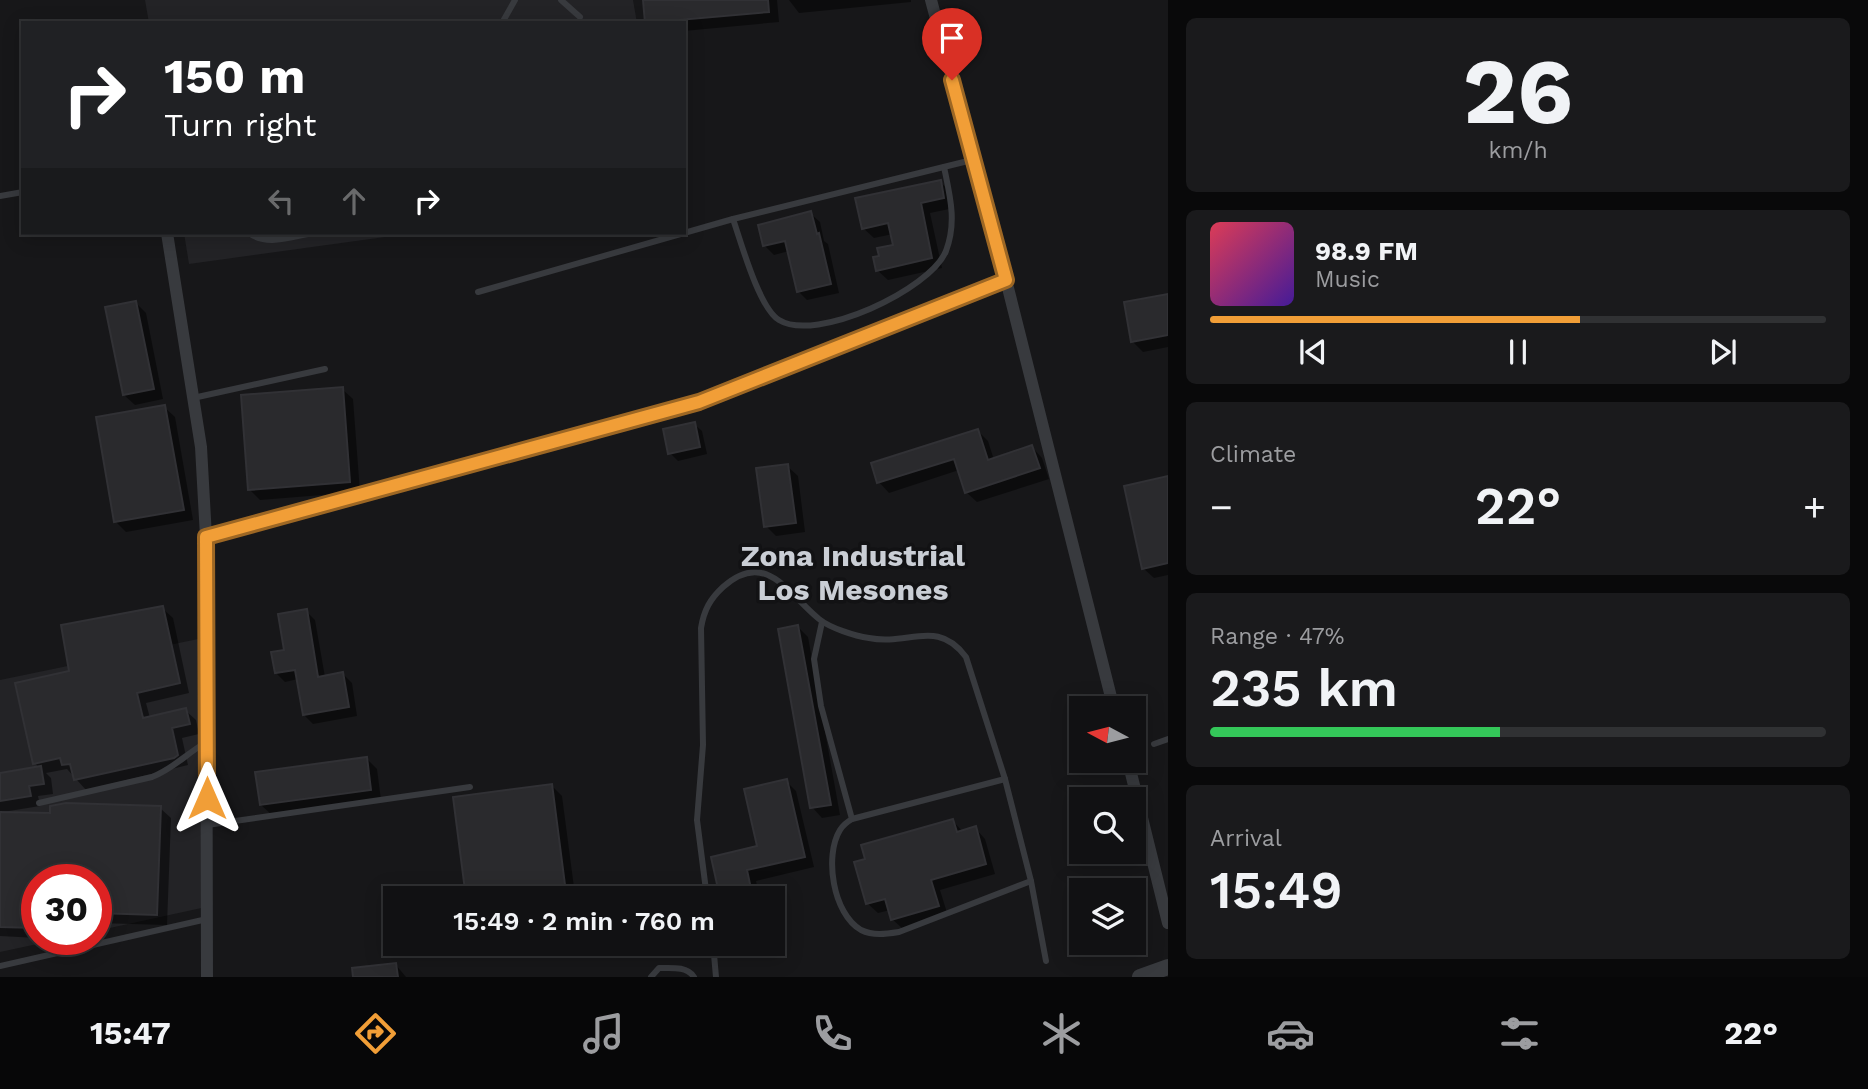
<!DOCTYPE html>
<meta charset="utf-8">
<style>
body{margin:0;font-family:"Work Sans",sans-serif;background:#1a1a1c;color:#f1f3f6;height:100vh;display:flex;flex-direction:column;font-size:26px;white-space:nowrap}
*{box-sizing:border-box;margin:0}
p{font-size:23px;color:#9c9da0}
.icon{flex:none;width:38px;height:38px;fill:none;stroke:currentColor;stroke-width:2;stroke-linecap:round;stroke-linejoin:round}
.map{position:relative;flex:1;overflow:hidden}
.panel{display:flex;flex-direction:column;gap:18px;padding:18px;background:#09090a;width:700px}
.panel>*{flex:none}
.guide{position:absolute;left:21px;top:21px;width:665px;height:214px;border-radius:0px;box-shadow:0 4px 18px #0003,0 0 0 2px #303133;background:#202124;color:#fff;overflow:hidden}
.needle{width:46px;rotate:277deg}
.tools{position:absolute;left:1069px;top:696px;display:grid;gap:14px}
.tools a{display:grid;place-items:center;width:77px;height:77px;border-radius:0px;background:#111113;box-shadow:0 4px 18px #0003,0 0 0 2px #303133;font-size:35px}
.speed{position:absolute;left:21px;top:864px;display:flex;gap:14px;font-size:35px;font-weight:700;text-align:center}
.speed>*{display:grid;place-content:center;width:91px;height:91px;border-radius:50%;background:#111113;box-shadow:0 4px 18px #0003,0 0 0 2px #303133;line-height:1}
.speed .limit{border:10px solid #d22;background:#fff;color:#111}
.pin{position:absolute;display:grid;place-items:center;width:60px;height:60px;color:#fff;margin:-72px -30px;border-radius:50% 50% 50% 0;rotate:-45deg;box-shadow:0 0 7px #0007}
.pin .icon{rotate:45deg}
.me{position:absolute;width:77px;margin:-38px;rotate:0deg;stroke-linejoin:round;filter:drop-shadow(0 0 5px #0008)}
.turn{display:flex;align-items:center;gap:24px;height:147px;padding:0 28px;font-size:32px}
.turn .icon{width:91px;height:91px;stroke-width:2.5}
.turn b{display:block;font-size:49px;line-height:60px}
.lanes{display:flex;align-items:center;height:66px;padding:0 28px;background:#0003;justify-content:center;gap:35px;direction:ltr}
.lanes .off{opacity:.35}
.big{font-size:52px;font-weight:600;line-height:1.1}
.panel .widget{flex:1;display:flex;flex-direction:column;justify-content:center;gap:10px;min-width:0;padding:0 24px;border-radius:10px;background:#1a1a1c}
.panel .dial{align-items:center;gap:0}
.dial b{font-size:91px;line-height:1}
.song{display:flex;align-items:center;gap:21px}
.cover{width:84px;height:84px;border-radius:10px;background:linear-gradient(135deg,hsl(350 70% 55%),hsl(260 70% 35%))}
.played{height:7px;border-radius:4px;background:linear-gradient(90deg,#f19e37 60%,#303133 60%)}
.keys{display:flex;justify-content:space-around;direction:ltr}
.heat{display:flex;justify-content:space-between;align-items:center;font-size:38px;direction:ltr}
.charge{height:10px;border-radius:5px;background:linear-gradient(90deg,#34c759 47%,#303133 0)}
.trip{position:absolute;left:383px;top:886px;width:402px;height:70px;border-radius:0px;background:#111113;box-shadow:0 4px 18px #0003,0 0 0 2px #303133;font-weight:600;line-height:70px;text-align:center}
.dock{display:flex;height:112px;justify-content:space-around;align-items:center;background:#070708;color:#9c9da0}
.dock .icon{width:49px;height:49px}
.dock .current{color:#f19e37}
.dock b{font-size:32px;color:#f1f3f6}
main{display:flex;flex:1;min-height:0}
.map>svg:first-child{display:block}
.built{fill:#232326}
.shadow{fill:#0007}
.building{fill:#2a2a2d;stroke:#313135;stroke-width:2}
.lines{fill:none;stroke-linecap:round;stroke-linejoin:round}
.service{stroke:#383a3e;stroke-width:6}
.minor{stroke:#383a3e;stroke-width:12}
.tertiary{stroke:#383a3e;stroke-width:16}
.route-casing{stroke:#9d6724;stroke-width:18}
.route{stroke:#f19e37;stroke-width:12}
.labels{text-anchor:middle;dominant-baseline:central;stroke-width:7;stroke-linejoin:round;paint-order:stroke}
.district-label{font-size:30px;font-weight:bold;fill:#caced5;stroke:#121214}
</style>
<main>
<div class="map">
<svg width="1168" height="977" viewBox="0 0 1168 977">
<rect width="100%" height="100%" fill="#171719"/>
<!-- built -->
<g class="built">
<path d="M145,0H633L637,23H149Z"/>
<path d="M184,233H414L189,264Z"/>
<path d="M203,638L206,907L96,931V880H37V940H56L0,952V680Z"/>
</g>
<!-- shadow -->
<g class="shadow">
<path d="M645,0H777L779,22L684,31V23H647Z"/>
<path d="M789,0H911V2L799,13Z"/>
<path d="M940,182L951,192L954,208L930,213L942,268L888,280L877,270L881,257L895,246L893,234L874,238L863,228Z"/>
<path d="M810,213L820,222L824,241L828,244L839,293L807,300L798,291L789,251L774,255L765,246L760,226Z"/>
<path d="M1168,295V347L1143,352L1132,341Z"/>
<path d="M136,303L146,313L163,399L135,405L124,395Z"/>
<path d="M342,389L353,399L360,492L260,500L250,490Z"/>
<path d="M164,407L175,417L193,520L126,532L116,522Z"/>
<path d="M694,424L702,431L707,454L678,461L670,453Z"/>
<path d="M978,431L988,441L994,460L1032,447L1042,458L1049,479L977,502L966,492L959,470L889,493L879,482L873,464Z"/>
<path d="M787,466L798,476L805,532L776,536L766,526Z"/>
<path d="M1168,478V575L1154,578L1143,568Z"/>
<path d="M162,608L173,618L189,693L146,703L150,718L185,710L196,720L199,734L182,738L188,765L86,790L67,769L46,773L51,778L53,794L38,796L40,806L3,812V813L51,815L160,808L171,818L167,925L96,923V880H37V938L0,936V774L39,768L35,763L71,672Z"/>
<path d="M306,611L315,620L325,677L343,674L352,683L357,716L313,724L304,715L298,679L285,682L276,673Z"/>
<path d="M798,627L808,637L840,815L822,818L812,807Z"/>
<path d="M366,758L377,769L381,800L272,815L261,805Z"/>
<path d="M786,781L796,791L814,867L756,881L760,898H722L759,848Z"/>
<path d="M552,786L562,796L575,895L552,898H468Z"/>
<path d="M953,821L963,832L975,828L985,839L995,874L940,890L948,916L903,929L892,919L890,910L878,913L867,903V860Z"/>
<path d="M733,943H771L772,946L743,953Z"/>
<path d="M396,965L406,977H355Z"/>
</g>
<!-- building -->
<g class="building">
<path d="M643,0H768L769,12L645,23Z"/>
<path d="M941,180L944,198L921,203L932,258L876,271L873,257L879,256L877,248L893,245L888,223L862,229L855,198Z"/>
<path d="M811,211L817,234L819,233L831,284L797,292L785,241L763,246L758,225Z"/>
<path d="M1168,294V335L1131,342L1124,302Z"/>
<path d="M136,301L154,389L123,395L105,307Z"/>
<path d="M343,387L350,482L248,490L241,395Z"/>
<path d="M165,405L184,510L114,522L96,417Z"/>
<path d="M695,422L700,447L668,454L663,429Z"/>
<path d="M978,429L988,460L1032,445L1040,468L965,493L954,459L877,483L871,463Z"/>
<path d="M788,464L796,523L764,527L756,468Z"/>
<path d="M1168,476V563L1142,569L1124,486Z"/>
<path d="M163,606L180,683L137,693L143,718L186,708L190,724L172,728L178,755L174,758L74,780L70,764L62,765L60,758L33,764L15,683L69,671L61,625Z"/>
<path d="M307,609L318,677L343,672L349,707L303,715L295,670L275,673L271,652L284,650L278,614Z"/>
<path d="M798,625L831,805L810,808L778,629Z"/>
<path d="M367,757L371,790L260,805L255,772Z"/>
<path d="M41,766L44,784L29,786L31,796L0,801V773Z"/>
<path d="M787,779L805,857L747,870L753,898H720L711,857L757,846L744,789Z"/>
<path d="M552,784L565,885L466,898L453,797Z"/>
<path d="M66,803L161,806L157,915L96,913V880H37V928L0,927V812L50,813V806Z"/>
<path d="M953,819L957,832L976,826L986,864L931,880L939,906L891,920L885,899L866,904L854,862L865,859L861,845Z"/>
<path d="M396,963L398,977H353L352,968Z"/>
</g>
<g class="lines">
<!-- service -->
<g class="service">
<path d="M561,0L580,17"/>
<path d="M502,23L515,0"/>
<path d="M0,196L23,192"/>
<path d="M733,219C741,242 759,308 779,320C816,343 930,290 946,251C957,222 950,196 944,167"/>
<path d="M249,233C267,247 293,236 314,233"/>
<path d="M478,292L733,219L972,160"/>
<path d="M193,398L325,369"/>
<path d="M206,537L699,402L1006,280"/>
<path d="M822,622L814,659L821,706L852,819"/>
<path d="M1154,744L1168,739"/>
<path d="M1005,779L852,819C847,822 843,825 840,830C824,856 833,914 861,930C873,936 886,934 899,932L1031,881"/>
<path d="M39,803L152,777C173,769 186,754 205,743"/>
<path d="M207,825L470,787"/>
<path d="M707,898L697,820L703,745L701,628C704,610 710,599 723,587C766,548 789,595 819,619C830,628 855,636 869,638C909,646 937,618 966,657L1005,779L1031,881L1046,961"/>
<path d="M713,943L716,977"/>
<path d="M0,966L207,919"/>
<path d="M651,977L659,968C671,968 687,966 694,977"/>
</g>
<!-- minor -->
<g class="minor">
<path d="M931,0L1006,280L1114,709"/>
<path d="M167,233L201,447L206,537L207,977"/>
<path d="M1128,761L1168,923"/>
</g>
<!-- tertiary -->
<path class="tertiary" d="M1140,977L1168,967"/>
</g>
<g class="lines">
<!-- route casing -->
<g class="route-casing">
<path id="route" d="M207,798L206,537L699,402L1006,280L952,80"/>
</g>
<!-- route -->
<use href="#route" class="route"/>
</g>
<g class="labels">
<!-- district labels -->
<g class="district-label">
<text x="853" y="555">Zona Industrial<tspan x="853" dy="34">Los Mesones</tspan></text>
</g>
</g>
</svg>
<div class="tools">
<a><svg class="needle" viewBox="-14 -14 28 28"><path d="M0-13l5 13h-10z" fill="#e53935"/><path d="M0 13l5-13h-10z" fill="#9c9da0"/></svg></a>
<a><svg class="icon" aria-label="search" viewBox="0 0 24 24"><circle cx="10" cy="10" r="6"/><path d="M15 15l6 6"/></svg></a>
<a><svg class="icon" aria-label="layers" viewBox="0 0 24 24"><path d="M12 4l9 5-9 5-9-5zM3 14l9 5 9-5"/></svg></a>
</div>
<div class="speed"><div class="limit">30</div></div>
<div class="pin" style="left:952px;top:80px;background:#d93025"><svg class="icon" aria-label="arrive" viewBox="0 0 24 24"><path d="M6 21V4h12l-3 4 3 4H6"/></svg></div>
<svg class="me" style="left:207px;top:798px" viewBox="-20 -20 40 40"><path d="M0-17L14 15 0 8-14 15z" fill="#f19e37" stroke="#fff" stroke-width="4"/></svg>
<div class="trip">15:49 · 2 min · 760 m</div>
<div class="guide">
<div class="turn"><svg class="icon" aria-label="right" viewBox="0 0 24 24"><path d="M7 20v-9h11M14 6l5 5-5 5"/></svg><div><b>150 m</b>Turn right</div></div>
<div class="lanes"><svg class="icon off" aria-label="left" viewBox="0 0 24 24"><path d="M17 20v-9H6M10 6l-5 5 5 5"/></svg><svg class="icon off" aria-label="ahead" viewBox="0 0 24 24"><path d="M12 20V5M6 11l6-6 6 6"/></svg><svg class="icon" aria-label="right" viewBox="0 0 24 24"><path d="M7 20v-9h11M14 6l5 5-5 5"/></svg></div>
</div>
</div>
<section class="panel">
<div class="widget dial"><b>26</b><p>km/h</p></div>
<div class="widget">
<div class="song"><i class="cover"></i><div><b>98.9 FM</b><p>Music</p></div></div>
<div class="played"></div>
<div class="keys"><svg class="icon" aria-label="previous" viewBox="0 0 24 24"><path d="M18 5L8 12l10 7zM5 5v14"/></svg><svg class="icon" aria-label="pause" viewBox="0 0 24 24"><path d="M8 5v14M16 5v14"/></svg><svg class="icon" aria-label="next" viewBox="0 0 24 24"><path d="M6 5l10 7-10 7zM19 5v14"/></svg></div>
</div>
<div class="widget"><p>Climate</p>
<div class="heat"><a>−</a><b class="big">22°</b><a>+</a></div>
</div>
<div class="widget"><p>Range · 47%</p><b class="big">235 km</b><div class="charge"></div></div>
<div class="widget"><p>Arrival</p><b class="big">15:49</b></div>
</section>
</main>
<nav class="dock">
<b>15:47</b>
<svg class="icon current" aria-label="directions" viewBox="0 0 24 24"><path d="M12 3l9 9-9 9-9-9zM9 14v-3h6M13 9l2 2-2 2"/></svg>
<svg class="icon" aria-label="music" viewBox="0 0 24 24"><path d="M9 18V5l10-2v13"/><circle cx="6" cy="18" r="3"/><circle cx="16" cy="16" r="3"/></svg>
<svg class="icon" aria-label="phone" viewBox="0 0 24 24"><path d="M5 4h4l2 5-3 2q2 4 5 5l2-3 5 2v4C11 20 4 13 5 4z"/></svg>
<svg class="icon" aria-label="climate" viewBox="0 0 24 24"><path d="M12 3v18M4 7l16 10M4 17L20 7"/></svg>
<svg class="icon" aria-label="car" viewBox="0 0 24 24"><path d="M5 17H2v-5l4-1 3-4h7l3 4 3 1v5h-3M9 17h6M6 11h13"/><circle cx="7" cy="17" r="2"/><circle cx="17" cy="17" r="2"/></svg>
<svg class="icon" aria-label="filters" viewBox="0 0 24 24"><path d="M4 7h16M4 17h16"/><circle cx="9" cy="7" r="2"/><circle cx="15" cy="17" r="2"/></svg>
<b>22°</b>
</nav>
